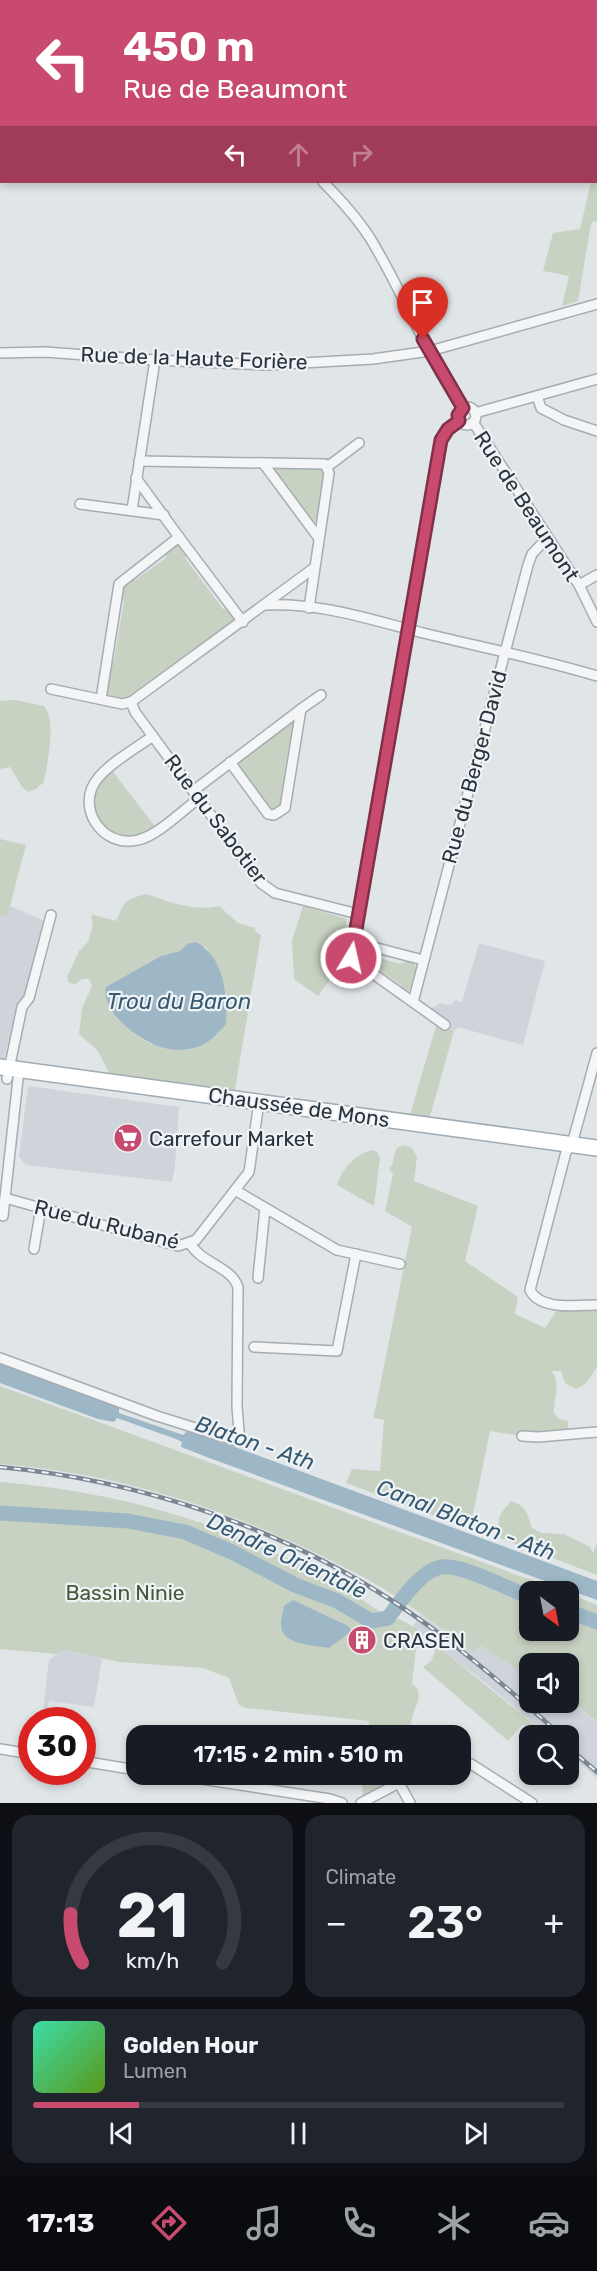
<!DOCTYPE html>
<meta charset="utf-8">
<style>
body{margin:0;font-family:Rubik,sans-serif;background:#20242c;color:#f1f3f6;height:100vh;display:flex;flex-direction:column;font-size:22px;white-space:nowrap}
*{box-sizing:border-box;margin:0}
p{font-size:20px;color:#9ea1a6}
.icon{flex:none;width:33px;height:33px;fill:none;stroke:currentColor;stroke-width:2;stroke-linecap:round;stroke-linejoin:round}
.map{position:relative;height:1803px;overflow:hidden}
.sheet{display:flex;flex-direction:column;gap:12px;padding:12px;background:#0d0f14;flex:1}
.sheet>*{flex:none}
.top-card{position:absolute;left:0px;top:0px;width:597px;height:183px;box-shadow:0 3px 9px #0003;background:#c84a6f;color:#fff;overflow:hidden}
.needle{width:39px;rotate:148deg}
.fabs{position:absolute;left:519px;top:1581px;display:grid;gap:12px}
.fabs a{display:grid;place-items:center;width:60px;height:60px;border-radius:12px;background:#171b24;box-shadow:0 3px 9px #0003;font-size:30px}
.speed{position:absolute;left:18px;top:1707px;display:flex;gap:12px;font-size:30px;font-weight:700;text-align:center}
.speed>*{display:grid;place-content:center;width:78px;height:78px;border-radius:50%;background:#171b24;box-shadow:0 3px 9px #0003;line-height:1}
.speed .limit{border:9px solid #d22;background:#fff;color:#111}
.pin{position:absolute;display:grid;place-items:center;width:51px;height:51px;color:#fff;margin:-62px -26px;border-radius:50% 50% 50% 0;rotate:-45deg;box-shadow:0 0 6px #0007}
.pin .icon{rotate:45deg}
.me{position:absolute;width:66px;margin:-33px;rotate:9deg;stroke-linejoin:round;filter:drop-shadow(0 0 4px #0008)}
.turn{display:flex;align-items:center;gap:21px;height:126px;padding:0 24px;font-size:27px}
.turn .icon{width:78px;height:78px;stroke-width:2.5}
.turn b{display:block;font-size:42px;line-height:51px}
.lanes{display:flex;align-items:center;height:57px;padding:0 24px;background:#0003;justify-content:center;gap:30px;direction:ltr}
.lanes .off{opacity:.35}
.big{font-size:45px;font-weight:600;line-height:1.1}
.sheet .tile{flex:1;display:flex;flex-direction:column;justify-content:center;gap:9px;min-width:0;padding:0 21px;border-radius:18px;background:#20242c}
.sheet .dial{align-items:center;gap:0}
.dial svg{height:156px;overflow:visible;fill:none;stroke:#363941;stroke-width:7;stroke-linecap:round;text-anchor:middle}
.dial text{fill:#f1f3f6;stroke:none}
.song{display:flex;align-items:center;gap:18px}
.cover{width:72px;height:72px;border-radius:9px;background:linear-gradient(135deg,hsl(160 70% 55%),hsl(90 70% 35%))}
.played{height:6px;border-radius:3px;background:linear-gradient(90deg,#c84a6f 20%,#363941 20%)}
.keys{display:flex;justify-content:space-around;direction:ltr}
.heat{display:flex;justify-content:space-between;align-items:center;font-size:33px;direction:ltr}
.sheet .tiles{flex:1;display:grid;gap:12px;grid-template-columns:1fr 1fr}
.tile:last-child{grid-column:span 2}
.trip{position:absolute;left:126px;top:1725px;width:345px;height:60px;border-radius:18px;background:#171b24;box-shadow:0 3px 9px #0003;font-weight:600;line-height:60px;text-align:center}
.menu{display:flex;height:96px;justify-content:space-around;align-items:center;background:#090b0e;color:#9ea1a6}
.menu .icon{width:42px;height:42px}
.menu .selected{color:#c84a6f}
.menu b{font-size:27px;color:#f1f3f6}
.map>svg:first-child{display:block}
.built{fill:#ced4da}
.green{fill:#c8d2c2;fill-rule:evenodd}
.water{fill:#9db7c7}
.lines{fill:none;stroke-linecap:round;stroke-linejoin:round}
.river{stroke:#9db7c7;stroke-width:15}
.minor-casing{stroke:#a5acb2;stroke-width:12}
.primary-casing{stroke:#a0abb4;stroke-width:18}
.minor{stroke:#f3f5f7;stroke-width:9}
.primary{stroke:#fff;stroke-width:15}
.rail-casing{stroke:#7a8691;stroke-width:4.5}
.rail{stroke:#f0f3f6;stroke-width:2;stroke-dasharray:7;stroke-linecap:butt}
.route-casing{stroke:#823048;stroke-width:15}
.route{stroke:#c84a6f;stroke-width:10}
.labels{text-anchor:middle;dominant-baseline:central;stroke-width:4.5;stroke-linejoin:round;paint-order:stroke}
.street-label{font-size:21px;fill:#29343f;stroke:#f0f3f6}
.poi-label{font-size:21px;fill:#29343f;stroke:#f0f3f6;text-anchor:start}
.park-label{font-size:21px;fill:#435a37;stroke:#f0f3f6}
.water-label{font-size:22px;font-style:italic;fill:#355971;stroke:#f0f3f6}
</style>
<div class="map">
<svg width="597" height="1803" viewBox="0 0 597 1803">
<rect width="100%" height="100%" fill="#e0e5e8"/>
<!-- built -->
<g class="built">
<path d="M10,906L49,923L28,991L17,1005L3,1064H0V916L7,917Z"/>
<path d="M479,943L545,961L523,1045L458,1027L454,1031L444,1028L429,1010L440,1003L451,1005L455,1000L462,1002Z"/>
<path d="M28,1086L179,1107L175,1166L172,1182L26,1165L19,1157Z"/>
<path d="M420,1614L473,1652L481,1646L529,1678L530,1702H568L569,1699L597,1723V1778L569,1754L568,1736L547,1735L488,1685L413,1627Z"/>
<path d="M63,1650L102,1659L94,1707L49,1701L46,1720H42L49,1660Z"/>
</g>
<!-- green -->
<g class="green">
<path d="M597,155V222L592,221L590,230L578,301L562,306L569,276L543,271L553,233L580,229L591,182H596Z"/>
<path d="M276,466L327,467L319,520L308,524L272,470Z"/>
<path d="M179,537L188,549L185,558L223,609H233L243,622L131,702L101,699L106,665L114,660L124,601L116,594L124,579L135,580L166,558V547Z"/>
<path d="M15,700L44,706C57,719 47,764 44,782L36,789L28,792L22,787L10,767L0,769V701Z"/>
<path d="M291,721L295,723L296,740L289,745L284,775L290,781L285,808L274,815L230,762L253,752L275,735L273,730Z"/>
<path d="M110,768L157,829L135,841L98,828L90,793Z"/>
<path d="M0,839L26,845L7,917L0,916Z"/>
<path d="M146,894C171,902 193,912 219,906L238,923L255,928L256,932L261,935L234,1095L110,1075L98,1051L79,1034L82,1008L92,986L89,979H82L76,984L69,983L67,977L79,951L88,942L93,925L91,916L94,915L116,921C125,903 122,900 146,894ZM187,944L206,947C219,964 223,983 228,1003L151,1044L138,1036L119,1019L106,988L161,956L180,951Z"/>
<path d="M303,906L347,919L340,955L344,960L318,996L294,979L292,941Z"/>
<path d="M364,948L373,951L369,956L401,964L409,959L413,961L417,970L410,991L401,989V985L372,965V969L359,958L358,953Z"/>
<path d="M436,1026L454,1031L429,1120L409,1118Z"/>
<path d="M402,1145L411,1147L417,1156L414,1181L478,1206L465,1261L518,1297L515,1314L545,1328L561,1304L597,1305V1367C591,1376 587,1385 576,1389L565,1383L561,1371H551C562,1383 553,1398 554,1413L559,1419L568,1421V1431L522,1436L490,1431L470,1529L346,1483L352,1469L380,1471L384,1420L374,1418V1415L412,1227L385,1211L393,1174L389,1169L392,1165L396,1149Z"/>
<path d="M372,1150L377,1152L380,1159L374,1206L337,1185C342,1169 355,1154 372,1150Z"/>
<path d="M0,1386L561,1591L530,1592V1630H568L569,1594L597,1605V1722L569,1699L568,1664H530L529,1678L481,1646L473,1652C440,1628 407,1602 372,1582C258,1519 131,1474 0,1464Z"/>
<path d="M0,1482C138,1493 272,1536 386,1616C390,1619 394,1618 398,1619C407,1622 415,1628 422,1633L421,1643L416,1649L412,1683C424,1694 417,1702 413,1715C411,1721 410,1729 409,1735H368L369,1721L246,1708L239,1705L229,1678L203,1668L119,1662L63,1650L56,1654L0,1649Z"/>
<path d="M511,1501C527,1506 527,1514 532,1528L542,1533L564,1534L590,1547L593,1553L597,1542V1575L500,1538C496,1519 499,1515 511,1501Z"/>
<path d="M429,1639L547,1735H536L523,1724L508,1741L423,1667L431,1661L435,1652Z"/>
<path d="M362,1775H403L405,1780L363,1800Z"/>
</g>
<!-- water -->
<g class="water">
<path d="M196,942C224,956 228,996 226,1024C218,1032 209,1044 197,1047C183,1052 164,1050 151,1043C132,1034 101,1010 106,987L161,956L180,951L187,944Z"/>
<path d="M0,1364L119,1407V1413L183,1435L187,1431L235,1447L597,1581V1600L212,1459L181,1447L182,1442L176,1439L117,1418L114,1422L98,1419L0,1383Z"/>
<path d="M293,1600L348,1626L352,1631L329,1648C314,1645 281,1645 281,1625C281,1619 283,1612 284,1606Z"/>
</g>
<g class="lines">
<!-- river -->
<g class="river">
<path d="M0,1513L128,1521L185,1532L232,1552L295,1585L337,1601L371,1621L388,1618C400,1602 420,1571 441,1567C462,1564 508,1589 530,1597"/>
<path d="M568,1611L597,1622"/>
</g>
<!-- minor casing -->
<g class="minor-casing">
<g id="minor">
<path d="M196,2V0"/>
<path d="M323,182C340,199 357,218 370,238C404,293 426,355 463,408"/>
<path d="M0,353L45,352L155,360L267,365L373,359L430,351L597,304"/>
<path d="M537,396L541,408L564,420L597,431"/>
<circle cx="467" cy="416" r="9"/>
<path d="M475,413L597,379"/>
<path d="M473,422L579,585L597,622"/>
<path d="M139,461L325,464L329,473L309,608"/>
<path d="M263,463L318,537"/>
<path d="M327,467L359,443"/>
<path d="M80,504L164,515"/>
<path d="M132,510L155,360"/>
<path d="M179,537L243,622"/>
<path d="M579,585L597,575"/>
<path d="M265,605C319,602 372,620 423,633C481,647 540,659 597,676"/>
<path d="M51,689L122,704L131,702L314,568"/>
<path d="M101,699L119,584L179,537L136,478"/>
<path d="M131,702L135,712L261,883L275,893L358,914"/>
<path d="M301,709L321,695"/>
<path d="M153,736C136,748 110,763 98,778C74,807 103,849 138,840C157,836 182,811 198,799"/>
<path d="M193,791L301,709L285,808L274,815L268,814L230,762"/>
<path d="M354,942L423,960"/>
<path d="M413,1002L528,565L532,554L547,538"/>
<path d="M445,1025L351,958L441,439L448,429L459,421"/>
<path d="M597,1053L572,1144L566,1152L530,1290C540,1311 578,1305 597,1305"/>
<path d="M7,1079L22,1007L29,998L51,915"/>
<path d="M235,1190L337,1250L400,1264"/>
<path d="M5,1198L178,1246L196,1240L249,1172L259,1102"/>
<path d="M3,1216L19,1070"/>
<path d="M34,1249L41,1208"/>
<path d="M258,1278L265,1208"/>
<path d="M254,1347L337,1351L356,1254"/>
<path d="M0,1358L157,1416L240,1442L237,1407L238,1287C231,1266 200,1263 190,1243"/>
<path d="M522,1436L538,1437L597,1432"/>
<path d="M0,1749L32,1754"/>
<path d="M82,1761L136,1770"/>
<path d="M460,1761L471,1764L532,1803"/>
<path d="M169,1774L330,1799L342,1803"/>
<path d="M399,1783L410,1803"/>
<path d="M361,1803L416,1774"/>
</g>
</g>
<!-- primary casing -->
<g class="primary-casing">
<path id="primary" d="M0,1067L597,1148"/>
</g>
<!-- minor -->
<use href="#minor" class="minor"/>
<!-- primary -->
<use href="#primary" class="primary"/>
<!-- rail casing -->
<g class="rail-casing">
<g id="rail">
<path d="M0,1467C137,1480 276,1526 391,1600C453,1640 507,1688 562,1736"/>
<path d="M568,1747L597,1772"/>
</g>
</g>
<!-- rail -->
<use href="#rail" class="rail"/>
</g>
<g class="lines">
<!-- route casing -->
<g class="route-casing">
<path id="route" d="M351,958L441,440L448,429L459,421L458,415L463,408L423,339"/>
</g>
<!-- route -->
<use href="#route" class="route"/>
</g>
<!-- icons -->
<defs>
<g id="supermarket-disc" transform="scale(1.5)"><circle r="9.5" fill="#c84a6f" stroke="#f0f3f6"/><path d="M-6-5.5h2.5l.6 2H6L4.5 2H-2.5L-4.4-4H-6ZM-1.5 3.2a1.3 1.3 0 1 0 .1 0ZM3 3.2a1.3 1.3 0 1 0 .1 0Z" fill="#fff"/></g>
<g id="building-disc" transform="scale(1.5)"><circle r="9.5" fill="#c84a6f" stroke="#f0f3f6"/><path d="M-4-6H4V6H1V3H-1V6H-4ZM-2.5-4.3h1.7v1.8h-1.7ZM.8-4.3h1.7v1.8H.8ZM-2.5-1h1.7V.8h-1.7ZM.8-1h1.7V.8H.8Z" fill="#fff"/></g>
</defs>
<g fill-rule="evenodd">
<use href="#supermarket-disc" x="128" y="1138"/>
<use href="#building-disc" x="362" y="1640"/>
</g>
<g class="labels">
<!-- street labels -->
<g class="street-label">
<text transform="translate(194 358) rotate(2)">Rue de la Haute Forière</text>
<text transform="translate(527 506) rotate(57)">Rue de Beaumont</text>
<text transform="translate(474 767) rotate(-75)">Rue du Berger David</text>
<text transform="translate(216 819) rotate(53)">Rue du Sabotier</text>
<text transform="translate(299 1107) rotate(8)">Chaussée de Mons</text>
<text transform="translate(107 1224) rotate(14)">Rue du Rubané</text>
</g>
<!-- poi labels -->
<g class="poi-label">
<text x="149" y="1138">Carrefour Market</text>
<text x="383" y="1640">CRASEN</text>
</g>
<!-- park labels -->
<g class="park-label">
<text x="125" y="1592">Bassin Ninie</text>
</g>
<!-- water labels -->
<g class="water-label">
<text x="179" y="1001">Trou du Baron</text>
<text transform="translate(255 1443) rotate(19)">Blaton - Ath</text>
<text transform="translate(466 1520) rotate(21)">Canal Blaton - Ath</text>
<text transform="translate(287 1556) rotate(25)">Dendre Orientale</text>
</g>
</g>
</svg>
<div class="fabs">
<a><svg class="needle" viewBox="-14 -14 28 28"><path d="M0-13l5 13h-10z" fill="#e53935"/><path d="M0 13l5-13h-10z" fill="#9ea1a6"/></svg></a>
<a><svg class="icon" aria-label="sound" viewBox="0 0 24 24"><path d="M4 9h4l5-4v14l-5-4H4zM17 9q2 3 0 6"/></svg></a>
<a><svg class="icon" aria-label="search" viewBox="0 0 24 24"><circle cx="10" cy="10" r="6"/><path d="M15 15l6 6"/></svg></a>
</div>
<div class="speed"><div class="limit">30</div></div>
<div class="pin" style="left:423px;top:339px;background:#d93025"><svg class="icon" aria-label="arrive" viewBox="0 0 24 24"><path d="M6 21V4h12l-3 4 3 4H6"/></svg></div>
<svg class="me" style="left:351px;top:958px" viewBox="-20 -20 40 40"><circle r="17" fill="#c84a6f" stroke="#fff" stroke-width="3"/><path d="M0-11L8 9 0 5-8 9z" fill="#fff"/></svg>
<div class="trip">17:15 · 2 min · 510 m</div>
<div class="top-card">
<div class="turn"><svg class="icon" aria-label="left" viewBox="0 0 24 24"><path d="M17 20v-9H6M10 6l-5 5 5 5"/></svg><div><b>450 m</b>Rue de Beaumont</div></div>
<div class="lanes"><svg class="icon" aria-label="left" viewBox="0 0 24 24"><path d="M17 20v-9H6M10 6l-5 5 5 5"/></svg><svg class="icon off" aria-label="ahead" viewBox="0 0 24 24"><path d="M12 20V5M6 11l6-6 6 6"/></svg><svg class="icon off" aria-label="right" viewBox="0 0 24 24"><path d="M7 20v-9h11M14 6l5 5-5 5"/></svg></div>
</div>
</div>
<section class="sheet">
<div class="tiles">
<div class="tile dial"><svg viewBox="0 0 100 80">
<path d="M14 69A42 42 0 1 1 86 69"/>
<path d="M14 69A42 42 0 0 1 8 44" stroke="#c84a6f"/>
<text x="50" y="56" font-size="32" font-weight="700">21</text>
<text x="50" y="72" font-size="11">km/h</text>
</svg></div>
<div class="tile"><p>Climate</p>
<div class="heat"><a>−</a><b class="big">23°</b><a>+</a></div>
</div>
<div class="tile">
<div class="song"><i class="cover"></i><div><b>Golden Hour</b><p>Lumen</p></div></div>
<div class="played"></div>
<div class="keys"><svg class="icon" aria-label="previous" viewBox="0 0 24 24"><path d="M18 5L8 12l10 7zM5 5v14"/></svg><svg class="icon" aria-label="pause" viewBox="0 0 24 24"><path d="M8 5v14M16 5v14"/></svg><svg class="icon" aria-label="next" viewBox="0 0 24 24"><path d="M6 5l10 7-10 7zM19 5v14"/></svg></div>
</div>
</div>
</section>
<nav class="menu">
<b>17:13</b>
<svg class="icon selected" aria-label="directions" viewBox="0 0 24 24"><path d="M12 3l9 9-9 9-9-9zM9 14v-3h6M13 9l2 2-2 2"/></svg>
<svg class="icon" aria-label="music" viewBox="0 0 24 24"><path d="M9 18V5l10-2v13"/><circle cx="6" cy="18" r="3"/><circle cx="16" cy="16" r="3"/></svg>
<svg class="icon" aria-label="phone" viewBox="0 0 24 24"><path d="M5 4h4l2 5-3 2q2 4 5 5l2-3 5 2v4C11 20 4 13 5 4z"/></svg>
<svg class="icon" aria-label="climate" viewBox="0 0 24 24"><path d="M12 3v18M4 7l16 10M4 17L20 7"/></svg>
<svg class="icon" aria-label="car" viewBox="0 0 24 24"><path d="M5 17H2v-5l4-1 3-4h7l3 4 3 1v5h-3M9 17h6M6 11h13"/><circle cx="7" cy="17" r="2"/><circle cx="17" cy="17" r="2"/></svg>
</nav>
